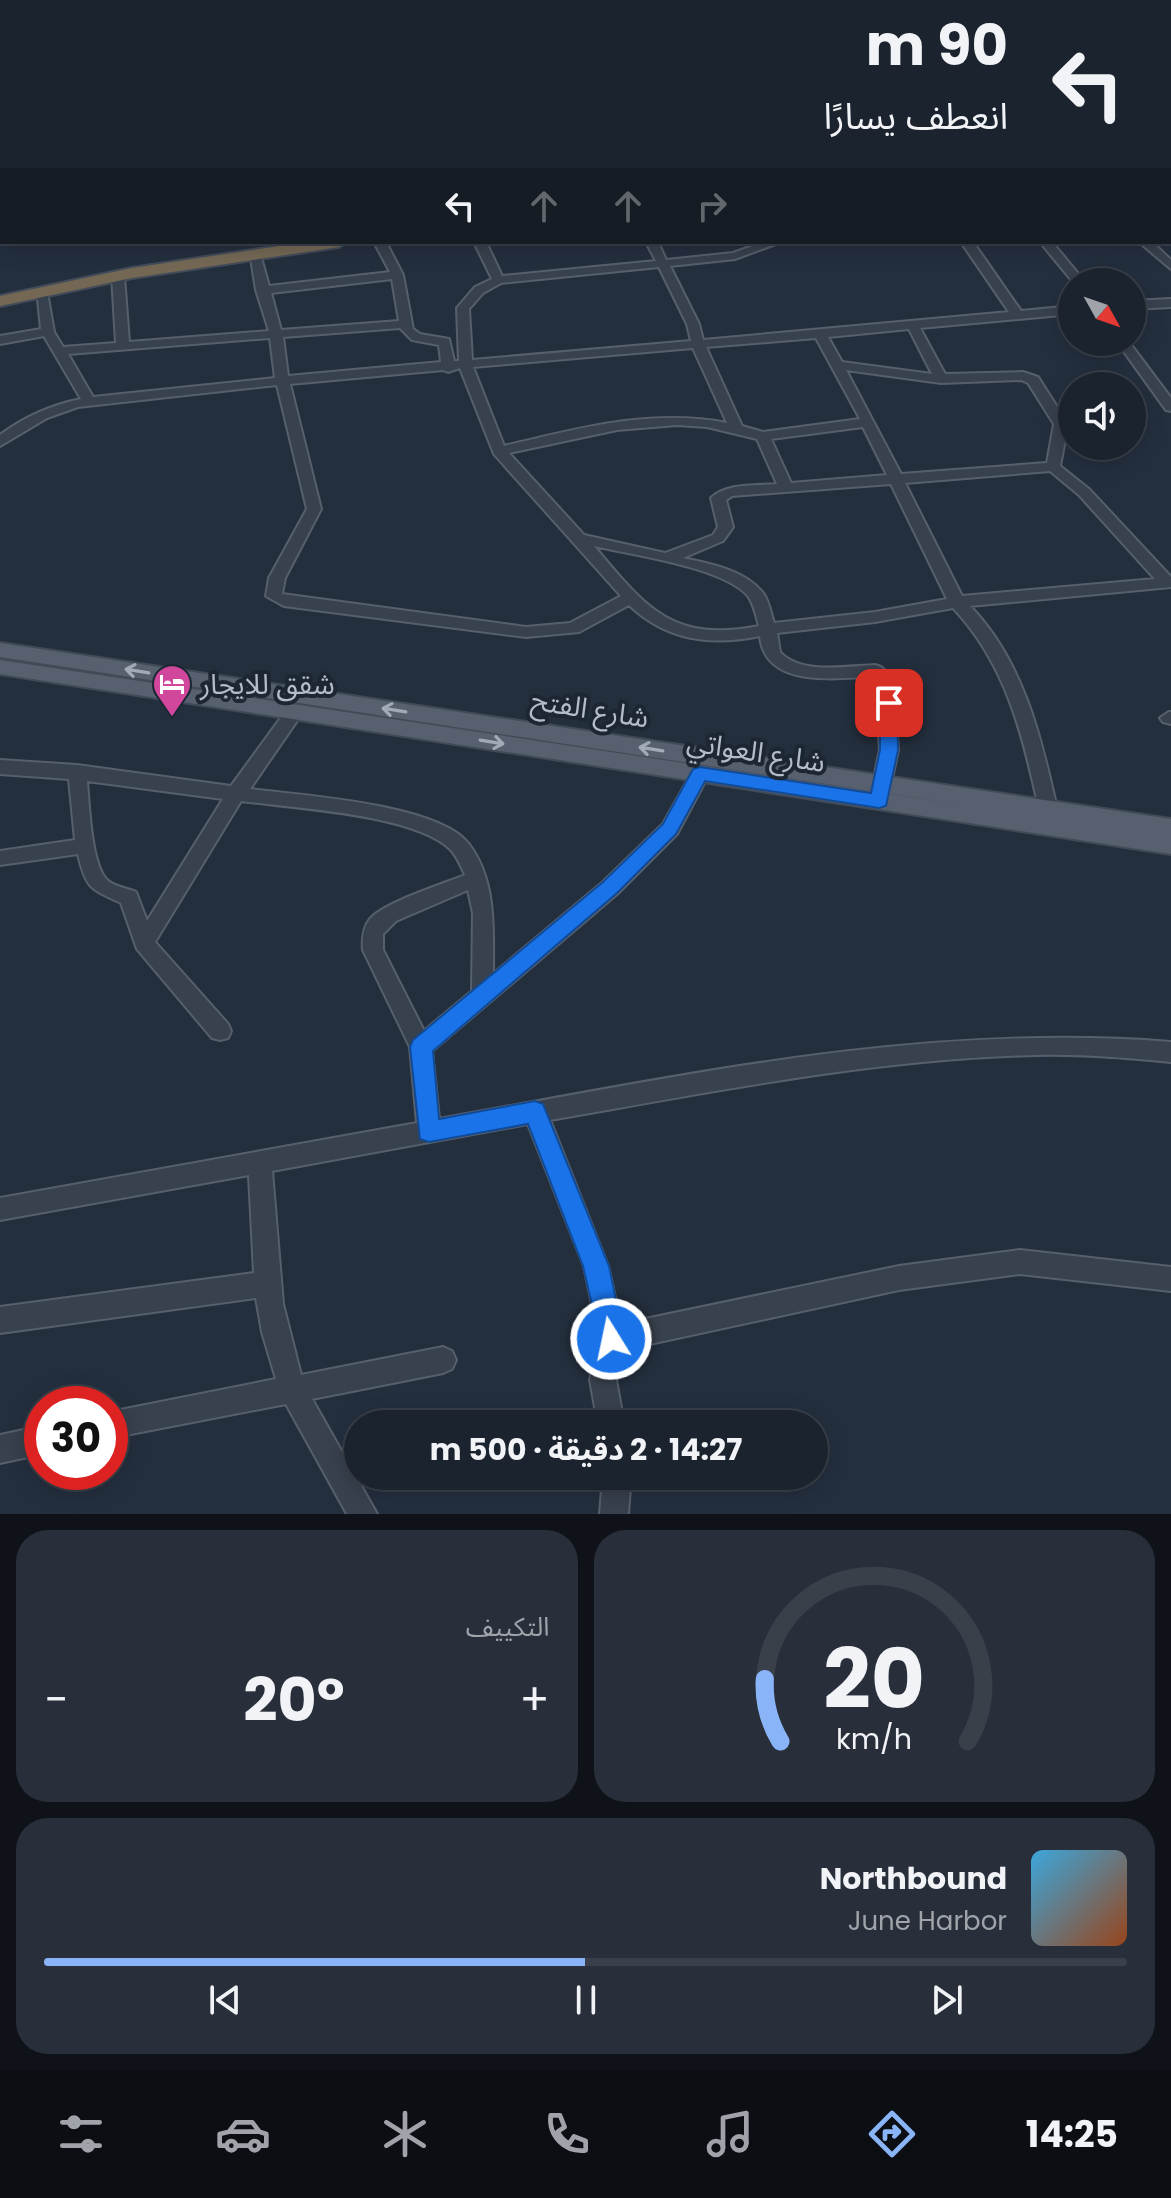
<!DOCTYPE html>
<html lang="ar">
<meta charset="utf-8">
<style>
body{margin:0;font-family:Poppins,"Noto Sans Arabic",sans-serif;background:#282f3a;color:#f1f3f6;direction:rtl;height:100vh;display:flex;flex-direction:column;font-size:30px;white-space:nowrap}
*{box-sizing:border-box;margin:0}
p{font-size:26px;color:#a0a4aa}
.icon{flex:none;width:44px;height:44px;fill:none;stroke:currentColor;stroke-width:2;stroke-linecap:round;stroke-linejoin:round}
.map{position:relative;height:1514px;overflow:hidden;direction:ltr}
.side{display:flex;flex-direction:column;gap:16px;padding:16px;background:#0f1319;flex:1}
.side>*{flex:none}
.guide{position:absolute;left:0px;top:0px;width:1172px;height:244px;box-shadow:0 4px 20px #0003,0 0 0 2px #39404a;direction:rtl;background:#1b232e;color:#f1f3f6;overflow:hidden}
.needle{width:52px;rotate:130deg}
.buttons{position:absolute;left:1058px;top:268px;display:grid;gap:16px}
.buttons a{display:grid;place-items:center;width:88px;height:88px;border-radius:50%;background:#1b232e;box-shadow:0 4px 20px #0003,0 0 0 2px #39404a;font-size:40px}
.speed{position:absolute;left:24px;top:1386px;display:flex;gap:16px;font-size:40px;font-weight:700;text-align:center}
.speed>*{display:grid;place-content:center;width:104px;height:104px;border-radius:50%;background:#1b232e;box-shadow:0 4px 20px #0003,0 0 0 2px #39404a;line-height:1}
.speed .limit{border:12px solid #d22;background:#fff;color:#111}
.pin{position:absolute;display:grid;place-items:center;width:68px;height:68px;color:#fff;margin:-34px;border-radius:16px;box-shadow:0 4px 12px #0006}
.me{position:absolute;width:88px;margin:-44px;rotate:350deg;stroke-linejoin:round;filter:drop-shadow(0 0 6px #0008)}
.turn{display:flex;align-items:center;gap:28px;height:168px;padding:0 32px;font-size:36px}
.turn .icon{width:104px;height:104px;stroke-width:2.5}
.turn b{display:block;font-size:56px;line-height:68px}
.lanes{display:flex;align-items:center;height:76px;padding:0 32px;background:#0003;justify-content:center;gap:40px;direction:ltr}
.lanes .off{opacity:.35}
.big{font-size:60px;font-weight:700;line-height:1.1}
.side .tile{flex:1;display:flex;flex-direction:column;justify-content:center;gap:12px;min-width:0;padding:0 28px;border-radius:32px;background:#282f3a}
.side .dial{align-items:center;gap:0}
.dial svg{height:208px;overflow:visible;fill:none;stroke:#39404a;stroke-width:7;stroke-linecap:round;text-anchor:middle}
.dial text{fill:#f1f3f6;stroke:none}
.song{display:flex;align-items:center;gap:24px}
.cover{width:96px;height:96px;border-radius:12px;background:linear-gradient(135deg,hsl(200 70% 55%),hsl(20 70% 35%))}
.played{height:8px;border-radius:4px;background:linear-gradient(90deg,#8ab4f8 50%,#39404a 50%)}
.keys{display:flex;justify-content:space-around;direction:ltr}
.heat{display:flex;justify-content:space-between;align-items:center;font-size:44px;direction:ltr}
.side .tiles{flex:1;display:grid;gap:16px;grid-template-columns:1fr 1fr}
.tile:last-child{grid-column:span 2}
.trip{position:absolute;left:344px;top:1410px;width:484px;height:80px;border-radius:40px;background:#1b232e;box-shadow:0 4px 20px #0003,0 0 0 2px #39404a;font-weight:700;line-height:80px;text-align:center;direction:rtl}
.tab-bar{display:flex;height:128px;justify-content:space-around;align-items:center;background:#0b0e12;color:#a0a4aa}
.tab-bar .icon{width:56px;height:56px}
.tab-bar .selected{color:#8ab4f8}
.tab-bar b{font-size:36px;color:#f1f3f6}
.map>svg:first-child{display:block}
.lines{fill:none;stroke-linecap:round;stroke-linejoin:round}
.minor-casing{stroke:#565f6c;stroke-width:4}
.major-casing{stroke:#414a57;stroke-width:4}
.highway-casing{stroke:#434c59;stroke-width:4}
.minor{fill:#38414e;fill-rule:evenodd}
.major{fill:#56606e;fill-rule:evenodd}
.highway{fill:#746855;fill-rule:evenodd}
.oneway{stroke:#a1aab7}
.route{fill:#1a73e8;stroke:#114b97;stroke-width:2}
.labels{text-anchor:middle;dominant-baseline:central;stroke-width:8;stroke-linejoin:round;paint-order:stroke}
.poi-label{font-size:28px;fill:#b4bcc9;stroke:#1d2633;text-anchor:start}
.street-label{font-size:28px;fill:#b4bcc9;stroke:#1d2633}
</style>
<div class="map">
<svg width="1171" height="1514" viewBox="0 0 1171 1514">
<rect width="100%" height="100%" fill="#242f3e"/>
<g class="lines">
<!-- minor casing -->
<g class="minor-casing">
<g id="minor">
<path d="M552,0H564L565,1L550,2Z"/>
<path d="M898,0H943L945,2H900Z"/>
<rect x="1170" y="47" width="1" height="6"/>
<rect x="0" y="90" width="2" height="6"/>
<rect x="1170" y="120" width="1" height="6"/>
<path d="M0,140L2,141V148L0,147Z"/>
<rect x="1170" y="166" width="1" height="8"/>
<rect x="0" y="174" width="2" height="6"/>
<rect x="1170" y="191" width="1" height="6"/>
<path d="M374,242H386L403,275L413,329L420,334L449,339L454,361H459L457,308L475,287L492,279L474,242H486L502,276L656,261L646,242H658L666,260L733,253L764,242H781L735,259L670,266L699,324L703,340L1009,312L961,242H973L1021,311L1072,306V314L920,328L945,374L1023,372L1038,377L1068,424L1060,466L1089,489L1171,577V587L970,606C1023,661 1041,736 1057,809L1055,814H1041L1039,809C1023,735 1006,664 953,608L875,622L777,633L780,652C801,675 847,666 875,665L881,667L899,684L896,721L898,750L888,797L886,802H872L870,797L880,750L878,721L881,686L871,677C833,678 765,688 760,636C711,646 667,641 629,605L579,632L526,637L284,606L266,596L269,578L307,509L277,385L78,407L47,418L0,446V435C24,417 51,405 81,399L44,336L0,344V336L41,329L37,289L47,292L54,332L63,347L116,343L112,276L118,273L124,276L129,342L269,331L256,290L250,252L260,254L269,286L390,272ZM659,267L687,324L691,341L472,360L469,309L483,293L501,283ZM392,279L399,321L281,330L271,293ZM400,328L412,340L439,345L441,362L288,376L283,337ZM909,329L932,374L842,362L828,337ZM270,338L275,378L93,397L68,354ZM816,338L860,419L763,432L742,426L706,347ZM693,348L727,423C651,408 577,429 504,446L473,367ZM460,368L494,454L621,596L570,623L526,627L282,594L285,578L321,509L290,384L443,370L448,372ZM846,370L941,383L1021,380L1028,383L1054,424L1047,463L901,474ZM677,425L707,427L757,439L777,484C755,486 727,483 711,498L718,527L713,535L665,553L584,535L509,453L617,430ZM863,427L887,475L791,483L771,439ZM1050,471L1079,495L1155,579L962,596L905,483ZM891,484L947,599L875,612L774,623C771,614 769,601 763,593C745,570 711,564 683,558L723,541L733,527L726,500L732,496ZM594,546C632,555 723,567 748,596C754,604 756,616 759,626C672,643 646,608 594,546Z"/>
<path d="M1040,242H1052L1085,282H1073Z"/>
<path d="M1139,242H1152L1171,260V269Z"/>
<path d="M1171,299V307L1132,309V301Z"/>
<path d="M1117,342H1129L1171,398V411L1166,410Z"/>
<path d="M294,706L303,712L250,789C299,795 437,804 468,843C497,880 493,930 493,974L603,882L663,824L694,769H706L709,774L677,834L617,894L432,1051L439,1119C680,1076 925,1022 1171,1042V1062C1127,1058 1082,1054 1037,1055C873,1059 711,1092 550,1120L608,1266L621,1324L899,1266L1020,1250L1171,1267V1291L1020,1274L899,1290L622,1350L616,1380L624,1424H598L590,1380L598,1339L590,1294L584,1266L528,1124L272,1171L283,1304L301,1375L443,1347L452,1351L456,1360L452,1369L443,1373L312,1399L377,1514H347L286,1404L110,1438V1412L276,1379L262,1332L256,1298L0,1333V1307L254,1273L249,1175L0,1220V1198L417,1123L410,1047L363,950C362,939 363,928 370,919C383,903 443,884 465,875C461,866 457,856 450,849C413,814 292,808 241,801L155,942L228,1024L231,1031L228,1038L220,1040L212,1038L137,949L121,903C91,889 86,889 78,854L0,865V851L75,840L69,779L0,774V760L77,765L231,786L288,708ZM87,781L223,799L147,921L136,892C127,888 114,887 107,880C91,864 89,804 87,781ZM468,890L473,913L472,991L424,1031L383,950V934L396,921Z"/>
<path d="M1169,712H1171V724L1163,722L1160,718Z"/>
<path d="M42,1426V1454L0,1463V1435Z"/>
<path d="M603,1476H631L628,1514H600Z"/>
</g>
</g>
<!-- major casing -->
<g class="major-casing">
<path id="major" d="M0,643L1171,819V854L0,674V660L963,805L0,657Z"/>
</g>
<!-- highway casing -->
<g class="highway-casing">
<g id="highway">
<rect x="1170" y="104" width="1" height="8"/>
<path d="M306,242H347L339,247L132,278L0,306V296L132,268Z"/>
</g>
</g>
<!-- minor -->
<use href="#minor" class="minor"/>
<!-- major -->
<use href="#major" class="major"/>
<!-- highway -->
<use href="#highway" class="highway"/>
</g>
<!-- one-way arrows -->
<defs><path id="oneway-shaft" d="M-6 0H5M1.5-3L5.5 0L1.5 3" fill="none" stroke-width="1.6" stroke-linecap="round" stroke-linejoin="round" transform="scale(2)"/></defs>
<g class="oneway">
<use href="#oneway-shaft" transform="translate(137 671) rotate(-171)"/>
<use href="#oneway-shaft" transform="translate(394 710) rotate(-171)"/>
<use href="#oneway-shaft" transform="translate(492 742) rotate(9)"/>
<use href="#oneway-shaft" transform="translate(651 749) rotate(-171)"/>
</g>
<!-- route -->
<path class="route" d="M889,697L897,703L898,750L886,806L879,808L705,781L676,834L617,893L433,1051L439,1119L535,1101L543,1104L609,1266L624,1339L620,1348L611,1352L602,1348L583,1266L528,1124L429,1142L420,1139L410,1047L413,1040L603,882L663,824L693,769L700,767L871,793L880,750V703Z"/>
<!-- icons -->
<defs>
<g id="hotel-pin" transform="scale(2)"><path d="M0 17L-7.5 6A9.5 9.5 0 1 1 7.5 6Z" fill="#d1479c" stroke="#1d2633"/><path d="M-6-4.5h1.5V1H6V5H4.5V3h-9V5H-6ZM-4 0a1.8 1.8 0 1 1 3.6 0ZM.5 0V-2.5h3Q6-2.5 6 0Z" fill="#fff"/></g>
</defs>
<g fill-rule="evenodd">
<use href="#hotel-pin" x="172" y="684"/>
</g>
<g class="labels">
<!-- poi labels -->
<g class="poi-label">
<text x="200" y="684">شقق للايجار</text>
</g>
<!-- street labels -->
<g class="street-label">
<text transform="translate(590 709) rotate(9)">شارع الفتح</text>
<text transform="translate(756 752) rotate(9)">شارع العواتي</text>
</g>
</g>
</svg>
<div class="buttons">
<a><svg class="needle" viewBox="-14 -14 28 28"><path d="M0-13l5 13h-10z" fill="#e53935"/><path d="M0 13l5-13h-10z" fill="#a0a4aa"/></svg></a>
<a><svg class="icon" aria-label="sound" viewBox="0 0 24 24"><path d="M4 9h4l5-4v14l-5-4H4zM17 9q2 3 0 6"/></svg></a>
</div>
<div class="speed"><div class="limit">30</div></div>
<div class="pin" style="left:889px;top:703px;background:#d93025"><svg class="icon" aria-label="arrive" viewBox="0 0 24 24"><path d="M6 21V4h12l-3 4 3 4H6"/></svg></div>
<svg class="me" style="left:611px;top:1339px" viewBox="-20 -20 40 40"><circle r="17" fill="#1a73e8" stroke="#fff" stroke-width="3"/><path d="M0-11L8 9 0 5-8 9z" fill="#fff"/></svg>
<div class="trip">14:27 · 2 دقيقة · 500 m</div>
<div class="guide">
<div class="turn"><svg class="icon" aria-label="left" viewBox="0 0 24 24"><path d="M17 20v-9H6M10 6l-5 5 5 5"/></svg><div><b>90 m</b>انعطف يسارًا</div></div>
<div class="lanes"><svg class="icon" aria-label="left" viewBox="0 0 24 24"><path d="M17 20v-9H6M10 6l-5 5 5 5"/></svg><svg class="icon off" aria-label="ahead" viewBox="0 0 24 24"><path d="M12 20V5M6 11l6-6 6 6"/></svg><svg class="icon off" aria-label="ahead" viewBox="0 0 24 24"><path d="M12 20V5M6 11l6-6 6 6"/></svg><svg class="icon off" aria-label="right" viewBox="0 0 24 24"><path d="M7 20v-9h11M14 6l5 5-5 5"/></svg></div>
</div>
</div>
<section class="side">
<div class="tiles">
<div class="tile dial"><svg viewBox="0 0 100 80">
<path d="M14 69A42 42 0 1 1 86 69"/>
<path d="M14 69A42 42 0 0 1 8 45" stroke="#8ab4f8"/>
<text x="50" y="56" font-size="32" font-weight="700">20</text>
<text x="50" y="72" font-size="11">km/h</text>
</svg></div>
<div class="tile"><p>التكييف</p>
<div class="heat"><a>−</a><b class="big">20°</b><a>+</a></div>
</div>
<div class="tile">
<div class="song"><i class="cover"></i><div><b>Northbound</b><p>June Harbor</p></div></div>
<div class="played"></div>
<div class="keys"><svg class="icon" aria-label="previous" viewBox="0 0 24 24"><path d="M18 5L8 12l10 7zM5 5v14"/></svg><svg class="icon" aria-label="pause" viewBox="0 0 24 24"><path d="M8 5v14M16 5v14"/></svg><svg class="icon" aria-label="next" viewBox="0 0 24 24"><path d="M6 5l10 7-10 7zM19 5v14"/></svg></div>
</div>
</div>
</section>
<nav class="tab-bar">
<b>14:25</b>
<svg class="icon selected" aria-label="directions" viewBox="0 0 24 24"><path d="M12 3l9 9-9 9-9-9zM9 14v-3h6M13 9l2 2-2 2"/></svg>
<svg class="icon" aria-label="music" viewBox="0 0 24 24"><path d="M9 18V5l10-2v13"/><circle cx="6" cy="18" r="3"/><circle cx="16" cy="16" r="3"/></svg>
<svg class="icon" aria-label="phone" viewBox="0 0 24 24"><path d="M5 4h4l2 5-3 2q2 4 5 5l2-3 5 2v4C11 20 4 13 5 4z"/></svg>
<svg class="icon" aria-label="climate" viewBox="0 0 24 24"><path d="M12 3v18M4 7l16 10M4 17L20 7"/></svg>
<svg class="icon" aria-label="car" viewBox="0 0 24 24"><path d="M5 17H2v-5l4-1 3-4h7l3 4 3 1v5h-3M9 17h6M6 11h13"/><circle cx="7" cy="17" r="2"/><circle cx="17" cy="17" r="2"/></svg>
<svg class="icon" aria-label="filters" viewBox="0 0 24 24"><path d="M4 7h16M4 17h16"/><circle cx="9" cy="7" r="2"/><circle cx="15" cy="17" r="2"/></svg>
</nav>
